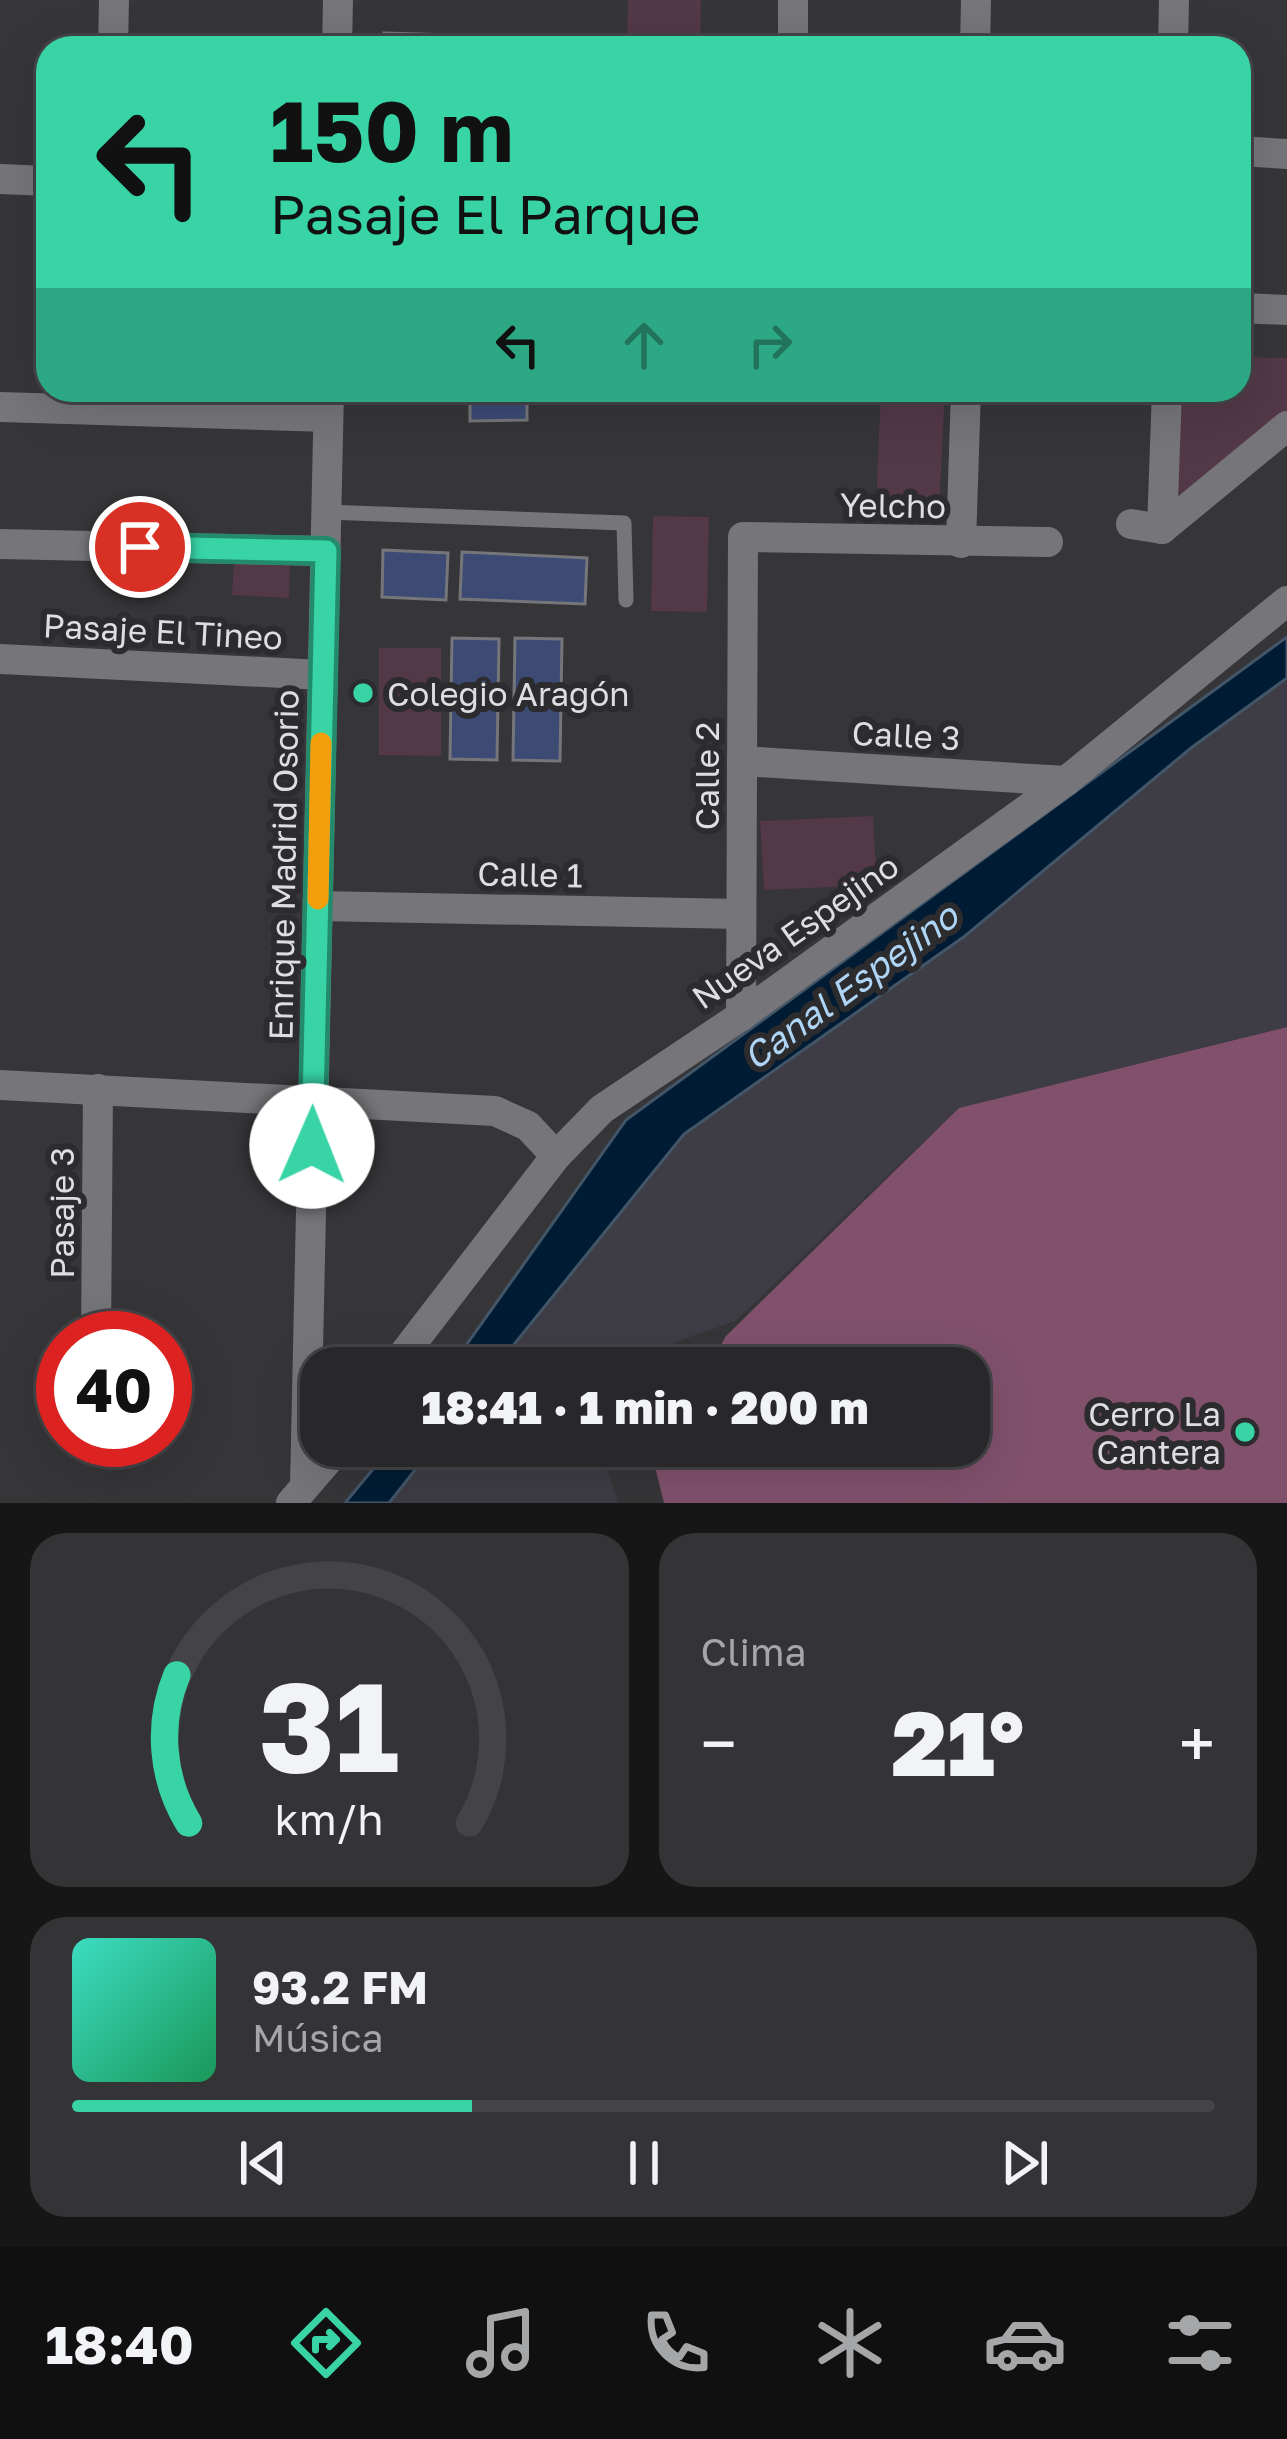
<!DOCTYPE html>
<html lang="es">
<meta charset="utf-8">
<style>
body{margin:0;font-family:"Golos Text",sans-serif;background:#343436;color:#f1f3f6;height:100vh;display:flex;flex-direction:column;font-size:45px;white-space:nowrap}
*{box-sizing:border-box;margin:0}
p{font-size:39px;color:#a5a6a8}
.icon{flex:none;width:66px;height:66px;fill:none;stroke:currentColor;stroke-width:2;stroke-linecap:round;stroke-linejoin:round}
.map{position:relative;height:1503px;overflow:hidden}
.sheet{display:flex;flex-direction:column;gap:30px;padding:30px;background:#161617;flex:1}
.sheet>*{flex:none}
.hud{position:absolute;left:36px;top:36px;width:1215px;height:366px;border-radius:36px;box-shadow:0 12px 48px #0002,0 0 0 3px #444447;background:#38d4a6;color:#111;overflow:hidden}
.speed{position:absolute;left:36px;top:1311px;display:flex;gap:24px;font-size:60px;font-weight:700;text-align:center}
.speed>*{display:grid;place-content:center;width:156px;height:156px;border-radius:50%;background:#28282a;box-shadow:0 12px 48px #0002,0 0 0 3px #444447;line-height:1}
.speed .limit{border:18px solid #d22;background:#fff;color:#111}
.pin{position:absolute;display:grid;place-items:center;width:102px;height:102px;color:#fff;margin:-51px;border:6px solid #fff;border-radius:50%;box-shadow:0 3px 12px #0007}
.me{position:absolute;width:132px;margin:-66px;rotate:1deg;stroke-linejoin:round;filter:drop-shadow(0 0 9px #0008)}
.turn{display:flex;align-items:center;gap:42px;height:252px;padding:0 36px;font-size:54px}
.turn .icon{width:156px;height:156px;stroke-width:2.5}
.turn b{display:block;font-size:84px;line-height:102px}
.lanes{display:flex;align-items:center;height:114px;padding:0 36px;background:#0003;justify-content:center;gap:60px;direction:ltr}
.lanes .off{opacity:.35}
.big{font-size:90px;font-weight:800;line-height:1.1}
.sheet .widget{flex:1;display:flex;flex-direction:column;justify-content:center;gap:18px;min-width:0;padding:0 42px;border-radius:36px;background:#343436}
.sheet .dial{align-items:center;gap:0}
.dial svg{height:312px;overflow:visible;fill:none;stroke:#444447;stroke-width:7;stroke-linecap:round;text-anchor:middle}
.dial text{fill:#f1f3f6;stroke:none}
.song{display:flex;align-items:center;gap:36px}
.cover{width:144px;height:144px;border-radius:18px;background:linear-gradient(135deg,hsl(170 70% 55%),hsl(150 70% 35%))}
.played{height:12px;border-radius:6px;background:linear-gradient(90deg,#38d4a6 35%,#444447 35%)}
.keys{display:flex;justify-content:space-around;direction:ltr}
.heat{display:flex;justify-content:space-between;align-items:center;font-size:66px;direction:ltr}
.sheet .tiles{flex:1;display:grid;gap:30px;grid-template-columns:1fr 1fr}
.widget:last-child{grid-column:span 2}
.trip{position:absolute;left:300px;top:1347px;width:690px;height:120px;border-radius:36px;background:#28282a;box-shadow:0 12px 48px #0002,0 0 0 3px #444447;font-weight:800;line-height:120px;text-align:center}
.menu{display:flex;height:192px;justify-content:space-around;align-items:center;background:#101011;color:#a5a6a8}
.menu .icon{width:84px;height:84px}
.menu .active{color:#38d4a6}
.menu b{font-size:54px;color:#f1f3f6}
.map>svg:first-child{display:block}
.built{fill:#3e3c45}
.green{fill:#533847}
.forest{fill:#81516c}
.water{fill:#001c34;stroke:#435668;stroke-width:3}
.building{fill:#3c4a74;stroke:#75767a;stroke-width:3}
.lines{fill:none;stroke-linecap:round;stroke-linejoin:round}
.lane{stroke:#767579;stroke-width:15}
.street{stroke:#767579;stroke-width:30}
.secondary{stroke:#767579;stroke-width:30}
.route-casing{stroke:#248a6c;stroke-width:30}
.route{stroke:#38d4a6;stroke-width:21}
.slow{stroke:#f59e0b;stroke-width:21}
.poi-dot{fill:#38d4a6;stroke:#2c2b2e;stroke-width:4.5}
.labels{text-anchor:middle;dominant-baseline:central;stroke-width:12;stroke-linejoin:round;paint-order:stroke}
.street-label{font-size:33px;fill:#dedde0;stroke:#2c2b2e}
.poi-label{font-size:33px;fill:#dedde0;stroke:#2c2b2e;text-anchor:start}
.water-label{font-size:36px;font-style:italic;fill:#aed5f6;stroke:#2c2b2e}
</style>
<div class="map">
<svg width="1287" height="1503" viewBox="0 0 1287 1503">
<rect width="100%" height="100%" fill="#363538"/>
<!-- built -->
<g class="built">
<path d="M1287,678V1027L959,1108L735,1321L604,1368H495L684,1134L965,936L1191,748Z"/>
<path d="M434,1446H599L618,1503H389Z"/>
</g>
<!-- green -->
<g class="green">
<path d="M628,0H701L700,48H627Z"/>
<path d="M1239,357L1287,358V413L1186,498L1173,489L1176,390H1239Z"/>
<path d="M881,390H945L939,510L876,506Z"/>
<path d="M653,516L709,517L707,612L651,611Z"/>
<path d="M234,557L290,559L289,598L232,595Z"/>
<path d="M379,648H441V756L379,755Z"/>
<path d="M873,816L877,885L764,890L760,821Z"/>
</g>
<!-- forest -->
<path class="forest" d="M1287,1027V1503H664L654,1463L663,1446H969V1368H708L726,1336L959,1108Z"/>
<!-- water -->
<g class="water">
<path d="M1287,637V678L1191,748L965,936L684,1134L495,1368H450L626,1120Z"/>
<path d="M392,1446H434L389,1503H345Z"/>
</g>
<!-- building -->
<g class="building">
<path d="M384,33L453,35L452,48H384Z"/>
<path d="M470,390H527V420L470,421Z"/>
<path d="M383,550L448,553L446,600L382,597Z"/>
<path d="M462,552L587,558L585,604L460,599Z"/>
<path d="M452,638L499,639L497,760L450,759Z"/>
<path d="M515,638L562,639L560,761L513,760Z"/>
</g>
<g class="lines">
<!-- lane -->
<path class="lane" d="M326,512L624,523L626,600"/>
<!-- street -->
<g class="street">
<path d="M113,48L114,0"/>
<path d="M793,48V0"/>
<path d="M975,48L976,0"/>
<path d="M1173,48L1174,0"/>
<path d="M1239,151L1287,154"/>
<path d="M0,179L48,181"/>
<path d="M1239,308L1287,310"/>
<path d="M0,407L328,417"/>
<path d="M1131,524L1162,529L1287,426"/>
<path d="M1162,529L1167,390"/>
<path d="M961,543L966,390"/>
<path d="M0,544L325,551"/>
<path d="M0,659L323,675"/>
<path d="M742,761L1066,781"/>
<path d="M318,906L741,914"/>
<path d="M741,1016L743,537L1048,542"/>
<path d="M0,1085L495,1111L528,1126L556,1156"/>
<path d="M96,1338L98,1089"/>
</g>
<!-- secondary -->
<g class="secondary">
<path d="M337,48L338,0"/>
<path d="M393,1368L556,1156L602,1109L741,1016L1066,781L1287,601"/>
<path d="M305,1486L329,390"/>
<path d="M291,1503L340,1446"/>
</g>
</g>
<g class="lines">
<!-- route casing -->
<g class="route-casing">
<path id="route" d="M140,547L326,551L312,1146"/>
</g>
<!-- route -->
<use href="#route" class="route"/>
<!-- slow -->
<path class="slow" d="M318,899L321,743"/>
</g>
<!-- markers -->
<g class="poi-dot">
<circle cx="363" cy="693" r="12"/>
<circle cx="1245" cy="1432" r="12"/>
</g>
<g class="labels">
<!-- street labels -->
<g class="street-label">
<text transform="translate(893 505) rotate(1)">Yelcho</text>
<text transform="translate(163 631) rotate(3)">Pasaje El Tineo</text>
<text transform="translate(906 735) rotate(3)">Calle 3</text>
<text transform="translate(706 776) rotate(-90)">Calle 2</text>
<text transform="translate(283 865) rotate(-89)">Enrique Madrid Osorio</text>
<text transform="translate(530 874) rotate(1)">Calle 1</text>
<text transform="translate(795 931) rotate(-35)">Nueva Espejino</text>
<text transform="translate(61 1213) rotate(-90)">Pasaje 3</text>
</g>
<!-- poi labels -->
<g class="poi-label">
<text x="387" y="693">Colegio Aragón</text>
<text x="1221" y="1413" text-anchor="end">Cerro La<tspan x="1221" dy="38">Cantera</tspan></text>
</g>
<!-- water labels -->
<g class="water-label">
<text transform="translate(850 986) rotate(-36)">Canal Espejino</text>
</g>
</g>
</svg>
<div class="speed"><div class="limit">40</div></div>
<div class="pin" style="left:140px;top:547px;background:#d93025"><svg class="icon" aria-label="arrive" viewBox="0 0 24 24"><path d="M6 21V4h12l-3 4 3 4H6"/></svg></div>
<svg class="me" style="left:312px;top:1146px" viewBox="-20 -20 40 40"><circle r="19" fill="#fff"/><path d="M0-13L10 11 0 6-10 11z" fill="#38d4a6"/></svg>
<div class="trip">18:41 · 1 min · 200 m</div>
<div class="hud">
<div class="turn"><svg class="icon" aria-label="left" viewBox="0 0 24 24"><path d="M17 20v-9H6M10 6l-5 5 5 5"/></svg><div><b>150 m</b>Pasaje El Parque</div></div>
<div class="lanes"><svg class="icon" aria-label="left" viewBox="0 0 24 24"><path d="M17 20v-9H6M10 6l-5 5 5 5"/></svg><svg class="icon off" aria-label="ahead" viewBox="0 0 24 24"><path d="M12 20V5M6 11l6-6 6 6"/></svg><svg class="icon off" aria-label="right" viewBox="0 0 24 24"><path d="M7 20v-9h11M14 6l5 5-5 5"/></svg></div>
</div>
</div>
<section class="sheet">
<div class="tiles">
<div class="widget dial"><svg viewBox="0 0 100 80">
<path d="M14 69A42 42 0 1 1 86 69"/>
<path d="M14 69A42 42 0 0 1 11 31" stroke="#38d4a6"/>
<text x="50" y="56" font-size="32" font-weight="700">31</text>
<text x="50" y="72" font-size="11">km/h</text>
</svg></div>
<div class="widget"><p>Clima</p>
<div class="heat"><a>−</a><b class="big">21°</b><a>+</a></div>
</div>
<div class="widget">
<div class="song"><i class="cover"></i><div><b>93.2 FM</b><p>Música</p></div></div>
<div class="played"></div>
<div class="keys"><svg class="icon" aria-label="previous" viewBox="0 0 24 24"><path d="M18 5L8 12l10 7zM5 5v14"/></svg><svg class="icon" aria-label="pause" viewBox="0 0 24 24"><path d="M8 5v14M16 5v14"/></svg><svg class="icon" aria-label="next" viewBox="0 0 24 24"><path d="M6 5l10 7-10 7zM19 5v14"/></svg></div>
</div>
</div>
</section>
<nav class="menu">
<b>18:40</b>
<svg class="icon active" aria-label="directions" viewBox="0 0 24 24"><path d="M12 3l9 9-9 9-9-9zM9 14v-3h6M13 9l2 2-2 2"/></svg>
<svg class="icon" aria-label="music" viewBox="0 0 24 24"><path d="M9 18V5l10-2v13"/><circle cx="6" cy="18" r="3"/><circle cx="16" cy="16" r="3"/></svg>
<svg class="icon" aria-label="phone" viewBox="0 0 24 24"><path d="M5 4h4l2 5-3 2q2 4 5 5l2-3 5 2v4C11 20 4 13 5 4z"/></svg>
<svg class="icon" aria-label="climate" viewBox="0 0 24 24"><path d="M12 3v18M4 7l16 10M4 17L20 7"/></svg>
<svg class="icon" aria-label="car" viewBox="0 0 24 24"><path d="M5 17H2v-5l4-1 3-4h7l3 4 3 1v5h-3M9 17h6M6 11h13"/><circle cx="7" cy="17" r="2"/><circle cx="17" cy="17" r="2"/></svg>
<svg class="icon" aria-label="filters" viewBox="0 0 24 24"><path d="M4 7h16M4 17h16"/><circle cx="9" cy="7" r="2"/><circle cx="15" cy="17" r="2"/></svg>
</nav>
